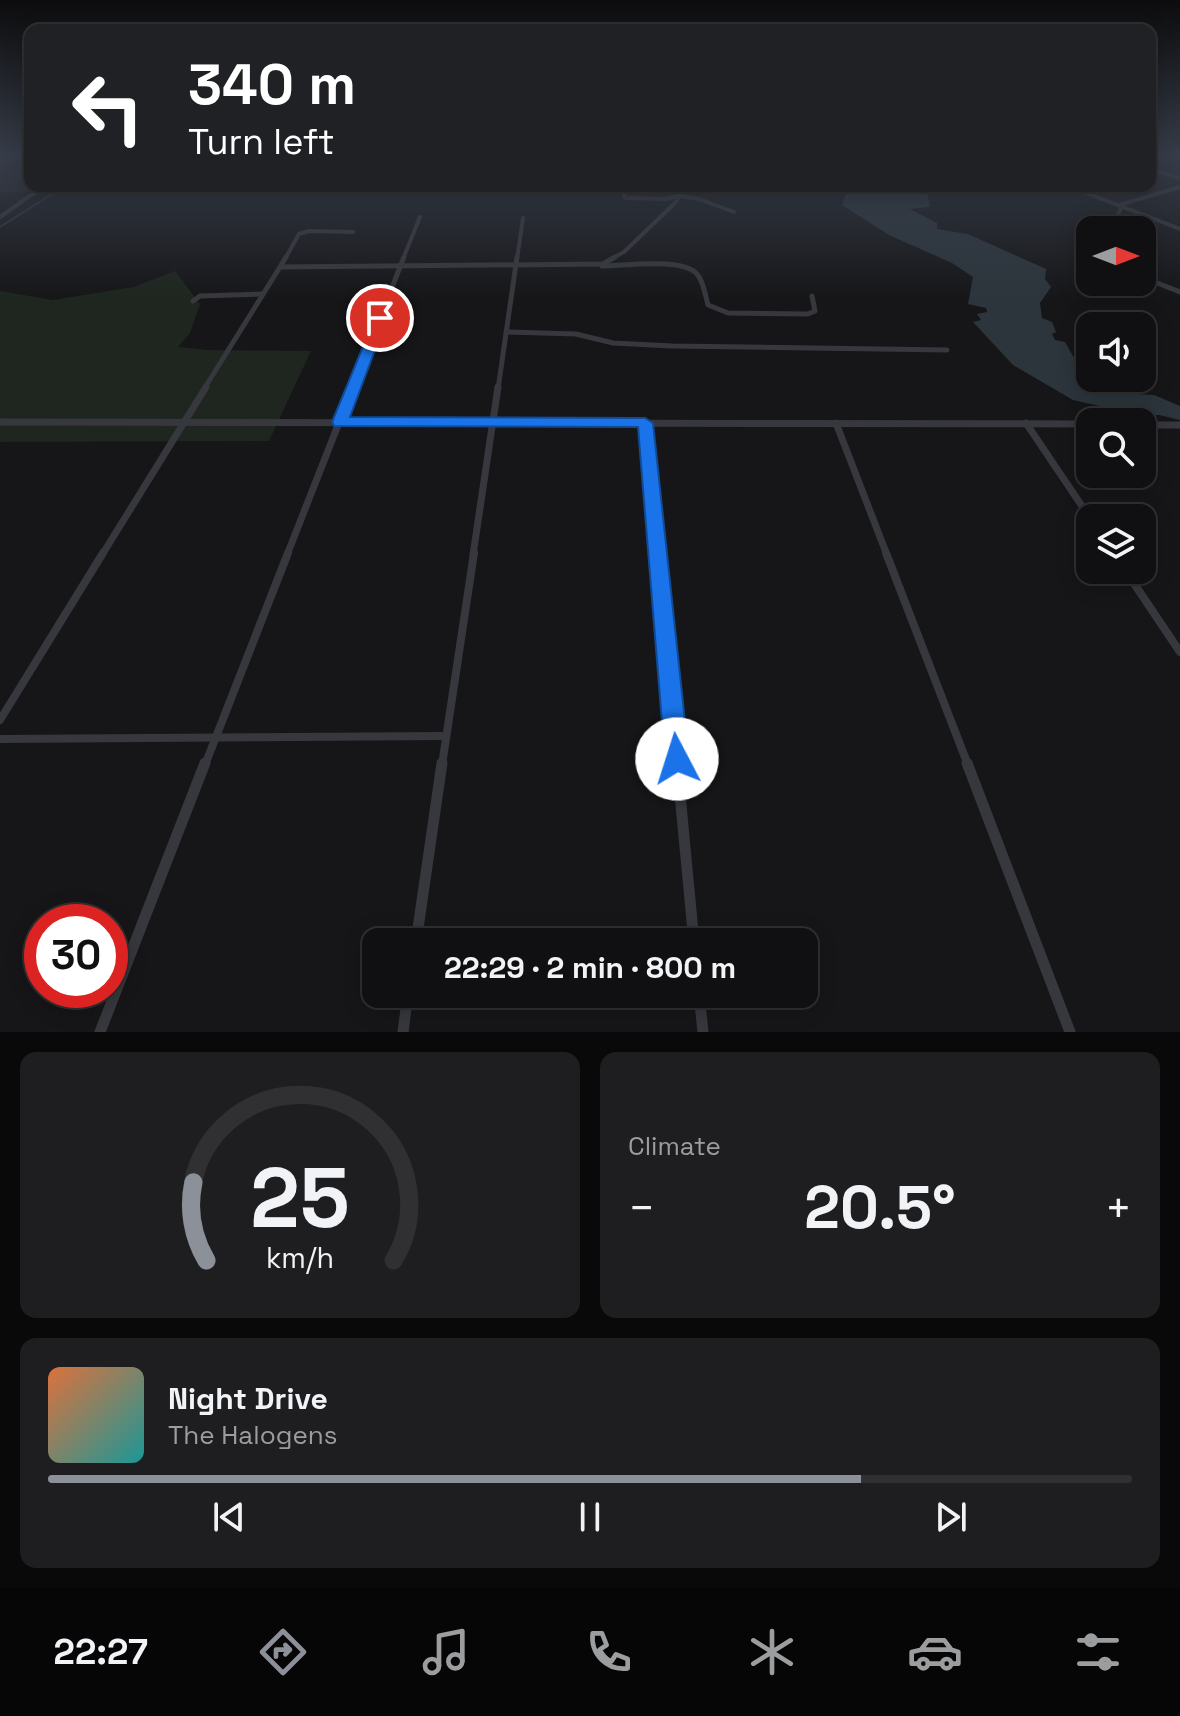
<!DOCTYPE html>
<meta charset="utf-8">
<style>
body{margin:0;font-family:"Space Grotesk",sans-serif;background:#1e1e20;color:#f1f3f6;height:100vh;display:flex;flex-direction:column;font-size:30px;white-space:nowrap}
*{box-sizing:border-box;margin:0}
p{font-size:26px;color:#9c9d9f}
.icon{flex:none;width:44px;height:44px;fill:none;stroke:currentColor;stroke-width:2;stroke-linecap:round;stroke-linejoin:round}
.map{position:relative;height:1032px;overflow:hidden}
.sheet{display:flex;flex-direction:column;gap:20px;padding:20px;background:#09090a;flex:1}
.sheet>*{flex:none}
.banner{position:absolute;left:24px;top:24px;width:1132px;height:168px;border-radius:16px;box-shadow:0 4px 20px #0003,0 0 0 2px #303032;background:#202124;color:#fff;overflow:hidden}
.needle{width:52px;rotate:90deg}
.buttons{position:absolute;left:1076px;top:216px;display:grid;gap:16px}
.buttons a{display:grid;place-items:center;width:80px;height:80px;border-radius:16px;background:#101012;box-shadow:0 4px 20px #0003,0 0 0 2px #303032;font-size:40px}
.speed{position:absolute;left:24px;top:904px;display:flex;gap:16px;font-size:40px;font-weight:700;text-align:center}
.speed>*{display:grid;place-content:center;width:104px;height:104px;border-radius:50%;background:#101012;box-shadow:0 4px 20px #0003,0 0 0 2px #303032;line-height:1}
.speed .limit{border:12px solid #d22;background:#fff;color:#111}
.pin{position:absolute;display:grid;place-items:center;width:68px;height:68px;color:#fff;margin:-34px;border:4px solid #fff;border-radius:50%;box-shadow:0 2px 8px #0007}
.me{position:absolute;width:88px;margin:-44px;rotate:355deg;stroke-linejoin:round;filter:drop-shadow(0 0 6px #0008)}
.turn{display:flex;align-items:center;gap:28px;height:168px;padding:0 32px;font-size:36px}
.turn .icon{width:104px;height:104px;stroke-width:2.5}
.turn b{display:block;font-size:56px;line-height:68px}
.big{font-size:60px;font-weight:600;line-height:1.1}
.sheet .tile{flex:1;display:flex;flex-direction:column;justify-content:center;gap:12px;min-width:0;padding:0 28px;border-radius:16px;background:#1e1e20}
.sheet .dial{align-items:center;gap:0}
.dial svg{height:208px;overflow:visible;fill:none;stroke:#303032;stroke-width:7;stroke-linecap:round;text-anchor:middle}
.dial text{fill:#f1f3f6;stroke:none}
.song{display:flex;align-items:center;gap:24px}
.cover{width:96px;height:96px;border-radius:12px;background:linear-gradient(135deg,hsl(20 70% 55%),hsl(180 70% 35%))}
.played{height:8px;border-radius:4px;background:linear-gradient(90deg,#8c9099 75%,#303032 75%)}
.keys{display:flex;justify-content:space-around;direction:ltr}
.heat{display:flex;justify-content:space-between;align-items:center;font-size:44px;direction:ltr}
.sheet .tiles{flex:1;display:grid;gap:20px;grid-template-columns:1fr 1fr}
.tile:last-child{grid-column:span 2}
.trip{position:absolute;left:362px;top:928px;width:456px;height:80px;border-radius:16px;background:#101012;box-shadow:0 4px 20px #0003,0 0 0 2px #303032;font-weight:600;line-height:80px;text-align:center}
.tab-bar{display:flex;height:128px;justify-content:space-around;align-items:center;background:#060607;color:#9c9d9f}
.tab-bar .icon{width:56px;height:56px}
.tab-bar .current{color:#8c9099}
.tab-bar b{font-size:36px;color:#f1f3f6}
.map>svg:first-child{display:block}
.built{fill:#222225}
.green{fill:#1e261f}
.water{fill:#2c353c}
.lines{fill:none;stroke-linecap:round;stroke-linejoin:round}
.stream{stroke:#2c353c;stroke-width:2}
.street-far4{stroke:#37383d;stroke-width:4}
.street-far3{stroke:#37383d;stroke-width:5}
.street-far2{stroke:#37383d;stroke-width:7}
.street-far1{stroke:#37383d;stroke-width:8}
.street{stroke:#37383d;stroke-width:11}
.route{fill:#1a73e8;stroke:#114b97;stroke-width:2}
</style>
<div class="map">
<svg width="1180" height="1032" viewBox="0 0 1180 1032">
<rect width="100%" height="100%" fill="#161618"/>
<!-- built -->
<path class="built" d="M0,156H30V186H46L32,191L0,193Z"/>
<!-- green -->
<path class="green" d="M175,271L200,304L190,333L178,347L208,350L311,351L269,441L0,442V291L53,300L134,287Z"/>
<!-- water -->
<path class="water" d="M854,186H930L927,193L930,207L910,209L937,223V229L968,234L1046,269L1045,279L1051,287L1040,303L1042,318L1052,322L1056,332L1052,334L1055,340L1065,342L1077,363L1090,374V378H1109L1137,389L1138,394L1154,395L1180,406V420L1159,415H1111L1100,406L1073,400L1013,365L973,322L981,320L977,314L987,312L986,308L968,304L973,277L952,263L889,235L842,205L847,192Z"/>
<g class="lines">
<!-- stream -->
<path class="stream" d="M0,227L65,186"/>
<!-- street-far4 -->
<g class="street-far4">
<path d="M0,161L17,156"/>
<path d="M1150,169L1180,178"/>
<path d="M621,186L625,198L665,199L679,196L699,199L734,212"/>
<path d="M1068,186L1180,229"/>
<path d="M1119,205L1180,187"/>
<path d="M0,217L31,195L52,186"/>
<path d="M1111,230L1121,208"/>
<path d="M285,259L299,234L309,231L353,232"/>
<path d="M403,259L420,217"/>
<path d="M517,259L523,218"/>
<path d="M611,259L624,252L677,201L678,196"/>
</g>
<!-- street-far3 -->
<g class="street-far3">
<path d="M602,266C624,266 683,257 697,274C704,282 705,295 708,305L728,313L808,314L815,311L812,296"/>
<path d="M280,267L286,257"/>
<path d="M1142,277L1180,292"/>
<path d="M193,301L200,296L262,294"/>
<path d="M506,332L576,334L613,343L672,346L947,350"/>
<path d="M204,389L280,267L603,264L615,257"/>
<path d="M352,389L404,257"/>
<path d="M498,389L517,257"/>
</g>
<!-- street-far2 -->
<g class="street-far2">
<path d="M0,422L1090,424"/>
<path d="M645,423L657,555"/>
<path d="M836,423L887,555"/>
<path d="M1026,423L1090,518"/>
<path d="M1142,425H1180"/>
<path d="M102,555L206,387"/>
<path d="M287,555L353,387"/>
<path d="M473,555L498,387"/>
</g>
<!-- street-far1 -->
<g class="street-far1">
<path d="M657,553L677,765"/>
<path d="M886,553L968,765"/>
<path d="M1125,570L1180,652"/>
<path d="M0,720L103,553"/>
<path d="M0,739L445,736"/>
<path d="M205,765L288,553"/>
<path d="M442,765L474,553"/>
</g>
<!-- street -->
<g class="street">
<path d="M677,763L694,942"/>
<path d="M967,763L1070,1032"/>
<path d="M416,942L442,763"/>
<path d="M699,994L703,1032"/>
<path d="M100,1032L205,763"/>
<path d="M403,1032L408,994"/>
</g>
</g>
<!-- sky -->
<linearGradient id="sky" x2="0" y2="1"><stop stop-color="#0c0c0d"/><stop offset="0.52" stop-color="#363c48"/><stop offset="1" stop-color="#363c48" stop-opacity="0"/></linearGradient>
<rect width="1180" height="300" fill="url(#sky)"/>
<!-- route -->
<path class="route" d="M376,315L387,318L350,417L645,418L653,423L689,759L685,766L677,769L668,766L665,759L638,427L334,426L332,422Z"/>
</svg>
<div class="buttons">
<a><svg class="needle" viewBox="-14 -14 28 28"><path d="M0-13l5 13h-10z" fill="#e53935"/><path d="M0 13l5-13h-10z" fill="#9c9d9f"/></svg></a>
<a><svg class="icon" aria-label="sound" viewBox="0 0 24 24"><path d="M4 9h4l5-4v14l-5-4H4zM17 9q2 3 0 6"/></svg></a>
<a><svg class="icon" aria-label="search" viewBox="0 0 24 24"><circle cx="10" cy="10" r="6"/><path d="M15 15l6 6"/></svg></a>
<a><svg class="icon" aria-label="layers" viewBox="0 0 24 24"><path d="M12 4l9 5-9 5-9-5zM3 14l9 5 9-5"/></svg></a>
</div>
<div class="speed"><div class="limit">30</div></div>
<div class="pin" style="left:380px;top:318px;background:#d93025"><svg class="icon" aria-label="arrive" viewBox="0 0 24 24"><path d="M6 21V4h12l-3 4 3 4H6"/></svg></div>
<svg class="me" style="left:677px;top:759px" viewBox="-20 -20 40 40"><circle r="19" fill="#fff"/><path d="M0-13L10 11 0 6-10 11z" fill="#1a73e8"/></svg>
<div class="trip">22:29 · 2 min · 800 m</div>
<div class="banner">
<div class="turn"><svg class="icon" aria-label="left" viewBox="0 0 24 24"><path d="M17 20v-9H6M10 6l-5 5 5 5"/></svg><div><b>340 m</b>Turn left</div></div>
</div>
</div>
<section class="sheet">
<div class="tiles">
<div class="tile dial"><svg viewBox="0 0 100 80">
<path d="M14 69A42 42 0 1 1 86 69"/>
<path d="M14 69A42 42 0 0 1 9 39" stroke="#8c9099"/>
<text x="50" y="56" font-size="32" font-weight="700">25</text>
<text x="50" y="72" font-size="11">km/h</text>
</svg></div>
<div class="tile"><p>Climate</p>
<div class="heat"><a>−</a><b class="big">20.5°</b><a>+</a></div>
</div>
<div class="tile">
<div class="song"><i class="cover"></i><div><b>Night Drive</b><p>The Halogens</p></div></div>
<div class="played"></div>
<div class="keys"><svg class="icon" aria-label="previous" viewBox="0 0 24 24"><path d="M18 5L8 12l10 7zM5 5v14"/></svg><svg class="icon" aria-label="pause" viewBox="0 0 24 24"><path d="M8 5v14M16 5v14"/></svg><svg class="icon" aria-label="next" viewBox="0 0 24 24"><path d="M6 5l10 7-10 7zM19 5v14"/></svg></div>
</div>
</div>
</section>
<nav class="tab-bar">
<b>22:27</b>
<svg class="icon current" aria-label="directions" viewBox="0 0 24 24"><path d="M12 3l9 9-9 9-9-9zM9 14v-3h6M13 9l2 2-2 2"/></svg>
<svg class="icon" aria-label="music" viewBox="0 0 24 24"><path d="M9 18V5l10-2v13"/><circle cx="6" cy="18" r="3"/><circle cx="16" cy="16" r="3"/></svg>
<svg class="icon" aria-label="phone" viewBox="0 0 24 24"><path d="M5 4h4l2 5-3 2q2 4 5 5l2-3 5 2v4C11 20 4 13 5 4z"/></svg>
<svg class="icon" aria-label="climate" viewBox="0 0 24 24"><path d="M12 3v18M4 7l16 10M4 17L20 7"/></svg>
<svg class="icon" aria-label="car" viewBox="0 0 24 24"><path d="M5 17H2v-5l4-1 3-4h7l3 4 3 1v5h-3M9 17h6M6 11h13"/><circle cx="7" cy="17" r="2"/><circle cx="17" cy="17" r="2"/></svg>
<svg class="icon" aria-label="filters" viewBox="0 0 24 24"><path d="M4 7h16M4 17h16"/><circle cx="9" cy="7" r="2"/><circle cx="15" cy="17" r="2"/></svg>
</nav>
